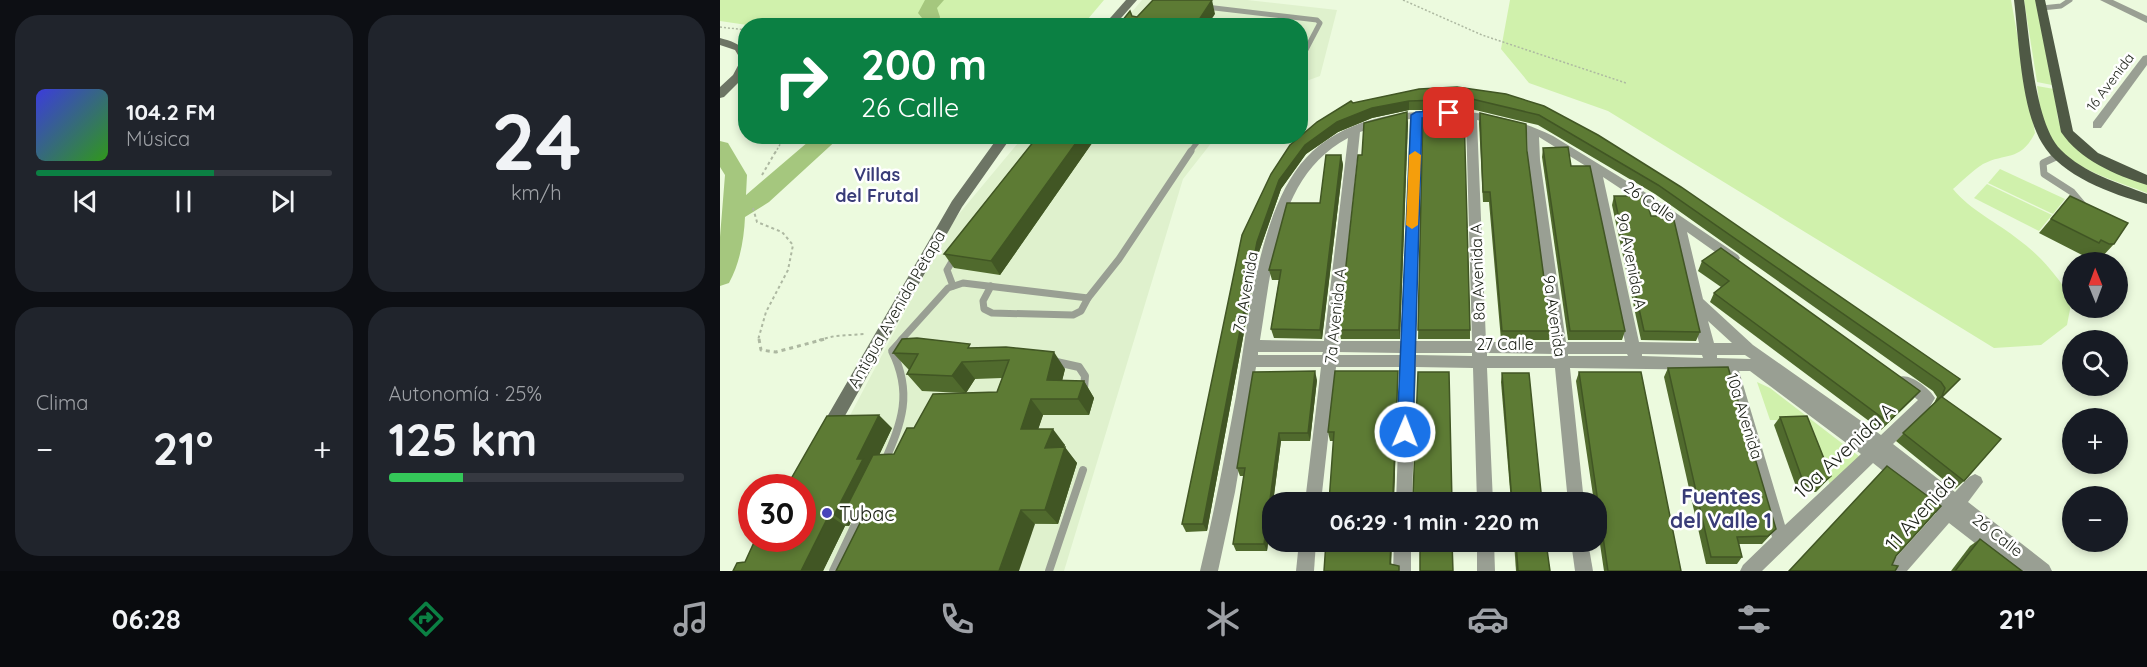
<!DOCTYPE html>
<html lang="es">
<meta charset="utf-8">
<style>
body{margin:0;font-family:Quicksand,sans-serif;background:#20242c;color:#f1f3f6;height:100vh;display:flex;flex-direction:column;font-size:22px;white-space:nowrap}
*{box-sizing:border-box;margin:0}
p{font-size:20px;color:#9ea1a6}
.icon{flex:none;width:33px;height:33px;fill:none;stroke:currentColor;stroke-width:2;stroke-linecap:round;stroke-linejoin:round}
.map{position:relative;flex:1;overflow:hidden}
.drawer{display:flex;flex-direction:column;gap:15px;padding:15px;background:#0d0f14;width:720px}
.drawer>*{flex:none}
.guide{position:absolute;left:18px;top:18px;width:570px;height:126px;border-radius:24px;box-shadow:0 3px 9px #0003;background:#0b8043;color:#fff;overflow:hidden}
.needle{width:39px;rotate:359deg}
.tools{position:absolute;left:1342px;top:252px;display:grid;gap:12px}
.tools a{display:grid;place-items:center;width:66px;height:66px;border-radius:50%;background:#171b24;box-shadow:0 3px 9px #0003;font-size:30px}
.speed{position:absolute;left:18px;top:474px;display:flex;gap:12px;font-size:30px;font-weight:700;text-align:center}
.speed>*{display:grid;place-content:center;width:78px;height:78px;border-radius:50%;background:#171b24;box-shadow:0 3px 9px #0003;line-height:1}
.speed .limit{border:9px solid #d22;background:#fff;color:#111}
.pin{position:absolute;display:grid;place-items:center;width:51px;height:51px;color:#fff;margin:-26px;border-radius:12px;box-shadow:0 3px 9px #0006}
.me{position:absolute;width:66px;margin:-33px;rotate:1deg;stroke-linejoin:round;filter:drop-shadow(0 0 4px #0008)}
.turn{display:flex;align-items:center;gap:21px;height:126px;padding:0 24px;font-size:27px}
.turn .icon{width:78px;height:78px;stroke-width:2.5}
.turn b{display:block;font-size:42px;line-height:51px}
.big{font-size:45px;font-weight:700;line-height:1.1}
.drawer .widget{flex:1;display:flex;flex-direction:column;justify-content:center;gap:9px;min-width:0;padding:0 21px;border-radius:24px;background:#20242c}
.drawer .dial{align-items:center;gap:0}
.dial b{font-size:78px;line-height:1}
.song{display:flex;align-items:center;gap:18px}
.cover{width:72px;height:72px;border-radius:9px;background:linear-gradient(135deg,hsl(240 70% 55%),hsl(110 70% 35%))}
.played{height:6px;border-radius:3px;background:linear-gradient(90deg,#0b8043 60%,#363941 60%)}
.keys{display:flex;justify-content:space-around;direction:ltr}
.heat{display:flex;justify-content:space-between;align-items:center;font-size:33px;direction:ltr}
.charge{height:9px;border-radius:4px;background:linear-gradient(90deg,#34c759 25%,#363941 0)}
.drawer .tiles{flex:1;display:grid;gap:15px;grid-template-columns:repeat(2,1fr)}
.trip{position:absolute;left:542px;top:492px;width:345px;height:60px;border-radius:24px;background:#171b24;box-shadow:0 3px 9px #0003;font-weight:700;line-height:60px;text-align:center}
.tab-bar{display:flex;height:96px;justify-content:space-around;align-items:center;background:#090b0e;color:#9ea1a6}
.tab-bar .icon{width:42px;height:42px}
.tab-bar .active{color:#0b8043}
.tab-bar b{font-size:27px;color:#f1f3f6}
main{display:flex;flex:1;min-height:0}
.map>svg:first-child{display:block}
.built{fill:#dff1cd}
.green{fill:#d0f1ac}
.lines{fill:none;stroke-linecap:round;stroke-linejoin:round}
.river{fill:#a5c77e;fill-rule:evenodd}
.path-far2{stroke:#adb8a1;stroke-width:1.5;stroke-dasharray:2 2;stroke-linecap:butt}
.path-far1{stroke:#adb8a1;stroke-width:2;stroke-dasharray:3 3;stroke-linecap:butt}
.path{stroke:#adb8a1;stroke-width:3;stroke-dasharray:4 4;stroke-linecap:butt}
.service-far2{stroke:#999f93;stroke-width:5}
.service-far1{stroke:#999f93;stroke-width:7}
.service{stroke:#999f93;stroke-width:8}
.minor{fill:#999f93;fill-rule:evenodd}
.tertiary{fill:#999f93;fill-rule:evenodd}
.secondary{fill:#6d7565;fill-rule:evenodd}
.primary{fill:#4f5945;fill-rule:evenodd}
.wall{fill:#506a2d;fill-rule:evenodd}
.shaded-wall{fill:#415624}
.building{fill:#5d7b34;stroke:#415624;stroke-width:1.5}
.route{fill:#1a73e8;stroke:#114b97;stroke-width:1.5}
.slow{fill:#f59e0b}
.poi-dot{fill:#4944ba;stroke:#fff;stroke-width:2}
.labels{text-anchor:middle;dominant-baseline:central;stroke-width:5;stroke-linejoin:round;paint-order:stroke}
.far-street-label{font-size:14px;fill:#1b2016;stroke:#fff}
.street-label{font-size:16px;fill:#1b2016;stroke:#fff}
.neighbourhood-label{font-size:18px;font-weight:bold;fill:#393c78;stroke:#fff}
.near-street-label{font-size:20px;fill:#1b2016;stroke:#fff}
.near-poi-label{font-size:20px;fill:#1b2016;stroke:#fff;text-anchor:start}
.near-neighbourhood-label{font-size:21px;font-weight:bold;fill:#393c78;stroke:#fff}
</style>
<main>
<section class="drawer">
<div class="tiles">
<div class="widget">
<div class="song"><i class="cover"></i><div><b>104.2 FM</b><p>Música</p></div></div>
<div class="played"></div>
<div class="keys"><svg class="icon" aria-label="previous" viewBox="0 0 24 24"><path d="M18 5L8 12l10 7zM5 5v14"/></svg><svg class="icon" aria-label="pause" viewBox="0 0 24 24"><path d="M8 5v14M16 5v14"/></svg><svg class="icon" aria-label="next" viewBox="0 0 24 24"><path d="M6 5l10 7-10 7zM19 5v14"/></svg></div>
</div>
<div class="widget dial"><b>24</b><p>km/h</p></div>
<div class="widget"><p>Clima</p>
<div class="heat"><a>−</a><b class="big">21°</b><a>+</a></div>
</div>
<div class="widget"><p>Autonomía · 25%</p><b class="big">125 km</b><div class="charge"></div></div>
</div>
</section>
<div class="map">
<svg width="1427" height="571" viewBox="0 0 1427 571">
<rect width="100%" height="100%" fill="#ecfade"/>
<!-- built -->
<g class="built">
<path d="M422,0H527L617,10L600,76L581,83L580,26H400Z"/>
<path d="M303,137H496L463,179L344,571H47L82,538L83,504L233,221Z"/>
</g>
<!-- green -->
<g class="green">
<path d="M0,0H384L362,26H34L0,21Z"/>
<path d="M790,0H1291L1315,133C1300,162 1286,152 1263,164C1252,171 1242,181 1233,189C1251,211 1277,222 1299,240C1322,257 1337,276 1352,299L1347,325L1321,345L1274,348L888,111L809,83L781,49Z"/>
<path d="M1304,0H1316L1332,85L1317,82Z"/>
<path d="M1317,86L1334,89L1338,119L1347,139L1427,183V193C1387,177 1334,166 1322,118C1319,108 1319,97 1317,86Z"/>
<path d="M1280,169L1345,199L1333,214L1268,183Z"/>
<path d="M1267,184L1332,215L1319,231L1254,198Z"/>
<path d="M1037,382L1050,388L1140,457L1111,487L1085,421L1050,420Z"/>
</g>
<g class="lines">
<!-- river -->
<g class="river">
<path d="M205,0H224L217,8L220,17L218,26H200L202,18L198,13Z"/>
<path d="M95,136H121L49,202L25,217C24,239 20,263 9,283L0,286V237L5,175L0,167V141L8,143L27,175L26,195Z"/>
</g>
<!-- path-far2 -->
<g class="path-far2">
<path d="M683,0L762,35L906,83"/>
<path d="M0,27L26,30"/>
<path d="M55,153L65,136"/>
</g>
<!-- path-far1 -->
<g class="path-far1">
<path d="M42,175L56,151"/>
<path d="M33,208L37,222L62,232L73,245L68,270L46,312L38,340"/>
<path d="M99,340L115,336L145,334"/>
</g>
<!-- path -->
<path class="path" d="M39,339L41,350L56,352L105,339"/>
<!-- service-far2 -->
<g class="service-far2">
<path d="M486,7L597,20L600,23L580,61"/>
<path d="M1322,8L1341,6L1350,0"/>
<path d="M469,153L482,136"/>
</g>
<!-- service-far1 -->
<g class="service-far1">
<path d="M1340,155L1323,163L1324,174L1352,192L1363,205"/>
<path d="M233,286L227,270L234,258"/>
<path d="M271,286L263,301L264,309L272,313L353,315L361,311L368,298"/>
<path d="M181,340L228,288L243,283L368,298L399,259L471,151"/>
</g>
<!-- service -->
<g class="service">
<path d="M332,361L359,367L365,376L364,389"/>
<path d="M164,463C182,422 193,393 172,351L183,339"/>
<path d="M113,571L140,514"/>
<path d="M329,571L363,470"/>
</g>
<!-- minor -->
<g class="minor">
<path d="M1427,55V65L1381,128H1373V122L1423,56Z"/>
<path d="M729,110C766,113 799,119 833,136L931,196L1018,255L1020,258L1018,261H1008L967,232L983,299L1033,345L1161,435L1198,400L1179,385L1177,381L1179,377C1190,373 1209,388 1215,398L1208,410L1173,444L1235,492L1249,477L1255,474L1261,477L1263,482L1248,502L1329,565L1332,571H1291L1229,523L1187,571H1166L1169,565L1216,513L1153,463L1042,571H1020L1023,565L1052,537L1004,370L850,368L864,502H848L835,368H767L773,502H757L753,368L696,367L692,502H676L681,367H616L601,502H585L601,367H536L515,492L498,571H480C494,513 505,455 516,396C528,327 537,211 586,158C622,119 678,111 729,110ZM729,117L746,118L752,341H696L701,118ZM690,119L682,341H618L640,132L669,122ZM757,120L807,133L808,160L832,342H766ZM819,137L869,168L905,342H846L820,160ZM628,138L604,341L540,340C552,269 556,176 628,138ZM883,177L951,222L979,343L919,342ZM988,321L1012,343H994ZM538,352H603L602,355H538ZM617,352L681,353V355H617ZM696,353H752V356L696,355ZM767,353L834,354V356H767ZM848,354H907L908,356H848ZM922,354L982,355L983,358L922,356ZM997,355H1025L1031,359L997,358ZM1019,371H1030L1141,454L1065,525Z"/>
<path d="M579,542H596L594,571H576Z"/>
<path d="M674,542H691V571H673Z"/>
<path d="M757,542H774L775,571H757Z"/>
<path d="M851,542H868L873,571H855Z"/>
</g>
<!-- tertiary -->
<path class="tertiary" d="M1380,0H1393L1427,16V23Z"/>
<!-- secondary -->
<g class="secondary">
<path d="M406,0H417L394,26H383Z"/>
<path d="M0,38C23,44 33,51 24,77L4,97L0,98V87L13,75L21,60L15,50L0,45Z"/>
<path d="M279,136H292L242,207L112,439L106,442L100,439L97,434L100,429L232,201Z"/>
</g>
<!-- primary -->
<g class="primary">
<path d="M1294,0H1304C1310,38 1314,123 1341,150C1364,173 1398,183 1427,194V204C1392,194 1341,176 1322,143C1301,108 1299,41 1294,0Z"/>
<path d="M1315,0H1325L1353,131L1378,153L1427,175V185C1395,175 1360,160 1341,132Z"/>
</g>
</g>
<!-- wall -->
<g class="wall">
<path d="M699,89L824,106L1240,379L1222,397L1244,481L1235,489L1176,441L1214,403L1217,397L1213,391L935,194L818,125L751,109L706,110L750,330V339H698L703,110H689L652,118L618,132L586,154L561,189L539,252L487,531L466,532L462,524L551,174L633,103Z"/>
<path d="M760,113L807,151L831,331L829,340H781L769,202H763L759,123Z"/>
<path d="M688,122L680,339H621L619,330L642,155Z"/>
<path d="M318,136H377L280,275L234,268L224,254Z"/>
<path d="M823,148L851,166L905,331L902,340H848L822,157Z"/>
<path d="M621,155L623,165L602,339L554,338L551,329L559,280H552L549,270L600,203Z"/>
<path d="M894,196L931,216L980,332L976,341L921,340L892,205Z"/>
<path d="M1350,196L1394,244L1381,258H1375L1369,254L1366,257L1319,233Z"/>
<path d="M982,261L1200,391L1161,430L990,302L994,293L1001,287L978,271Z"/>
<path d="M253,348L345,369L342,381H364L374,398L369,415H323L318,429L345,445L344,447L357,463L338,524L140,523L133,518L129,526H125L103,571H13L25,562L68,483L172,428L159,455L174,454L194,428L244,393L202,391L187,374L189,370L173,353ZM282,378L277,392L246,393L255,379Z"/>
<path d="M948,368L1056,529L1042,544H1019L1022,557L1017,564H986L944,377Z"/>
<path d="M678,371V380L674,495L675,497L732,502H609L614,441H610L608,432Z"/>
<path d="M859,372L961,571H884L876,517V502H874L856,381Z"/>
<path d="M782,373L822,502H791L781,382Z"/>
<path d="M597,380L590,441H561L547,551H516L513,544L524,476H520L517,468Z"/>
<path d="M1060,417L1111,476L1096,492H1078L1054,425Z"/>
<path d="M1260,539L1302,571H1231L1250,546Z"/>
<path d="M794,542H826L830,571H796Z"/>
</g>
<!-- shaded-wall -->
<g class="shaded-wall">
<path d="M492,0L495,14L487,26H475Z"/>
<path d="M689,101V110L652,118L618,132L586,154L561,189L539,252L487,531L483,524L537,242L559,180L585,145L617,122L652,108Z"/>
<path d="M687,112L688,122L680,339L679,330Z"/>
<path d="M361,136H377L280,275L271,261Z"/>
<path d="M621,155L623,165L602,339L600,330Z"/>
<path d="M334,352L345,369L338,397L327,380Z"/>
<path d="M242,362L255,379L246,393L232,376Z"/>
<path d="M595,371L597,380L590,441L588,433Z"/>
<path d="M678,371V380L674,502L673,494Z"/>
<path d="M364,381L374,398L369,415L358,399Z"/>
<path d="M1200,391L1193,399L1161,430L1168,422Z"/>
<path d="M311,399L323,415L313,445L301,429Z"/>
<path d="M159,415L172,428L153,468L124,512L133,518L129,526L114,515L137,459Z"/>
<path d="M333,429L345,445L337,464L325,448Z"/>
<path d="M559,433L561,441L553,502H552V512L547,551L544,544Z"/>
<path d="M345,447L357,463L338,524L325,510Z"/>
<path d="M301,510L315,524L299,571H279Z"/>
<path d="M109,515L125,526L103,571H81Z"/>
<path d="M671,542H673H672L671,571L670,564Z"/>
</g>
<!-- building -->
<g class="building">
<path d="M433,0H492L475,26H398L410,11L412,16L417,17Z"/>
<path d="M737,87L786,94L824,106L878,135L961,187L1240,379L1222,397L1281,439L1244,481L1183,433L1222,396L1225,388L1221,382L938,185L819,115L752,99L689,101L652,108L617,122L585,145L559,180L537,242L483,524H462L522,235L551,174L570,145L597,122L631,101L633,103L699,89Z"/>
<path d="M703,110L744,112L750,330H698Z"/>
<path d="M687,112L679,330H619L638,155H642L644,123Z"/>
<path d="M760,113L806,124L807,151L831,331H782L770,192H763Z"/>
<path d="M318,136H361L271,261L224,254Z"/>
<path d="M848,147L851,166H870L905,331H850L823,148Z"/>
<path d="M606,155H621L600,330L551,329L561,270H549L567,203H600Z"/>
<path d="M894,196H925L931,216H953L980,332L924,331Z"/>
<path d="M1350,196L1408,223L1394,244H1389L1381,240L1379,243L1331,219Z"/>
<path d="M1001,248L1200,391L1168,422L994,293L1009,281L982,261Z"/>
<path d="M197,338L250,344L248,348L286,347L334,352L327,380L364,381L358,399H311L301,429H333L325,448L345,447L325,510H301L279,571H116L146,511L124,512L153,455L174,454L187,428H194L213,394L277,392L289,360L242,362L232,376L187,374L198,354L173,353L182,339Z"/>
<path d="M1008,367L1056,529L1048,536L1017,537L1022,557H991L948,368Z"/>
<path d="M595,371L588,433H559L544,544H513L525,468H517L533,372Z"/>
<path d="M615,371H678L673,494L675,497L693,496L698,372H729L732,502H609L614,432H608Z"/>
<path d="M859,372H921L961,571H888Z"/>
<path d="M782,373H809L822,502H792Z"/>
<path d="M159,415L137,459H143L114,515H109L81,571H13L17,563L25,562L36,538H82V488H59L64,480V484H68L107,416Z"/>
<path d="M1087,416L1111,476L1102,484H1084L1060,417Z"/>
<path d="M1167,466L1221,506L1176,556L1172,565L1178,566L1175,571H1069Z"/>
<path d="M1260,539L1302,571H1235Z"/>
<path d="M606,542H671L670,564L679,566V571H604Z"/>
<path d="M700,542H732L733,571H700Z"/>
<path d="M796,542H826L830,571H798Z"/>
</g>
<!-- route -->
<path class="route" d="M729,110L732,111V116L702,118L693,432L691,437L685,439L680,437L677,432L691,115L696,112Z"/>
<!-- slow -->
<path class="slow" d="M695,151L701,155L698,225L692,229L686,225L689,155Z"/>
<!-- markers -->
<circle class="poi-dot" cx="107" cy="513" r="6"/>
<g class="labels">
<!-- far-street labels -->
<g class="far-street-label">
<text transform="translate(1390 82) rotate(-53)">16 Avenida</text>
</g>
<!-- street labels -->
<g class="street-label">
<text transform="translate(930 201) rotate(34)">26 Calle</text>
<text transform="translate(912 261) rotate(79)">9a Avenida A</text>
<text transform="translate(757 272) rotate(-92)">8a Avenida A</text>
<text transform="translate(525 292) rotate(-80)">7a Avenida</text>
<text transform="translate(176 309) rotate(-60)">Antigua Avenida Petapa</text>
<text transform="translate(615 316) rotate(-84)">7a Avenida A</text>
<text transform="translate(835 316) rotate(82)">9a Avenida</text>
<text x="785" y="344">27 Calle</text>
<text transform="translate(1025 416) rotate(73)">10a Avenida</text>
<text transform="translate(1278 535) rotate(38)">26 Calle</text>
</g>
<!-- neighbourhood labels -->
<g class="neighbourhood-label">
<text x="157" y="174">Villas<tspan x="157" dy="21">del Frutal</tspan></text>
</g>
<!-- near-street labels -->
<g class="near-street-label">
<text transform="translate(1124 450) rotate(-43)">10a Avenida A</text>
<text transform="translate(1200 512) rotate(-48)">11 Avenida</text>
</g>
<!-- near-poi labels -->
<g class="near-poi-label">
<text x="119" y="513">Tubac</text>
</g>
<!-- near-neighbourhood labels -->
<g class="near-neighbourhood-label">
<text x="1001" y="496">Fuentes<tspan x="1001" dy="24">del Valle 1</tspan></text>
</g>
</g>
</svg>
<div class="tools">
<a><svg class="needle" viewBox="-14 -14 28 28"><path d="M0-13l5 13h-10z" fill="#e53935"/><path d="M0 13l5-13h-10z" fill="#9ea1a6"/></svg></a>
<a><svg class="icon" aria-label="search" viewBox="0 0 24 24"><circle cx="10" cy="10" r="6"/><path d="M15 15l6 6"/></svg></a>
<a>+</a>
<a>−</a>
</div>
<div class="speed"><div class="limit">30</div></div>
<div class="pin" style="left:729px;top:113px;background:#d93025"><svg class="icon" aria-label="arrive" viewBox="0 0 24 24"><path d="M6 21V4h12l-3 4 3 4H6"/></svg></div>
<svg class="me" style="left:685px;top:432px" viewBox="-20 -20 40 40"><circle r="17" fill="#1a73e8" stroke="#fff" stroke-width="3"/><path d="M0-11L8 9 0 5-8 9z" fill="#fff"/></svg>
<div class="trip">06:29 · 1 min · 220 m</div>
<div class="guide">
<div class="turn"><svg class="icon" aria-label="right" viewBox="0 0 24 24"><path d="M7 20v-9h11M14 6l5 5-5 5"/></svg><div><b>200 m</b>26 Calle</div></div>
</div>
</div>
</main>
<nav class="tab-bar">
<b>06:28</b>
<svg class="icon active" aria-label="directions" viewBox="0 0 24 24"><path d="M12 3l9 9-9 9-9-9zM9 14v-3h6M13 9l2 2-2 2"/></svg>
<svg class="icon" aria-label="music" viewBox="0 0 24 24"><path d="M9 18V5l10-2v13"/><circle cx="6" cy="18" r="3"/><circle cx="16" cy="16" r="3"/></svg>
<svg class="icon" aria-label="phone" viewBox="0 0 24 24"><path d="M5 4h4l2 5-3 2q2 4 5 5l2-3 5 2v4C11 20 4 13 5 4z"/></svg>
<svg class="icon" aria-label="climate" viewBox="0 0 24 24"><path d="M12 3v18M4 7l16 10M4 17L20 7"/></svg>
<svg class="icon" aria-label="car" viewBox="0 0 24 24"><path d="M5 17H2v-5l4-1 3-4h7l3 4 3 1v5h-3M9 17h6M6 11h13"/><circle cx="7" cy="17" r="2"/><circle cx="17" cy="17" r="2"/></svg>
<svg class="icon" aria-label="filters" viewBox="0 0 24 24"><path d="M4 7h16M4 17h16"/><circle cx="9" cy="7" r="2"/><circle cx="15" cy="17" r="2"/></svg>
<b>21°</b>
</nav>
